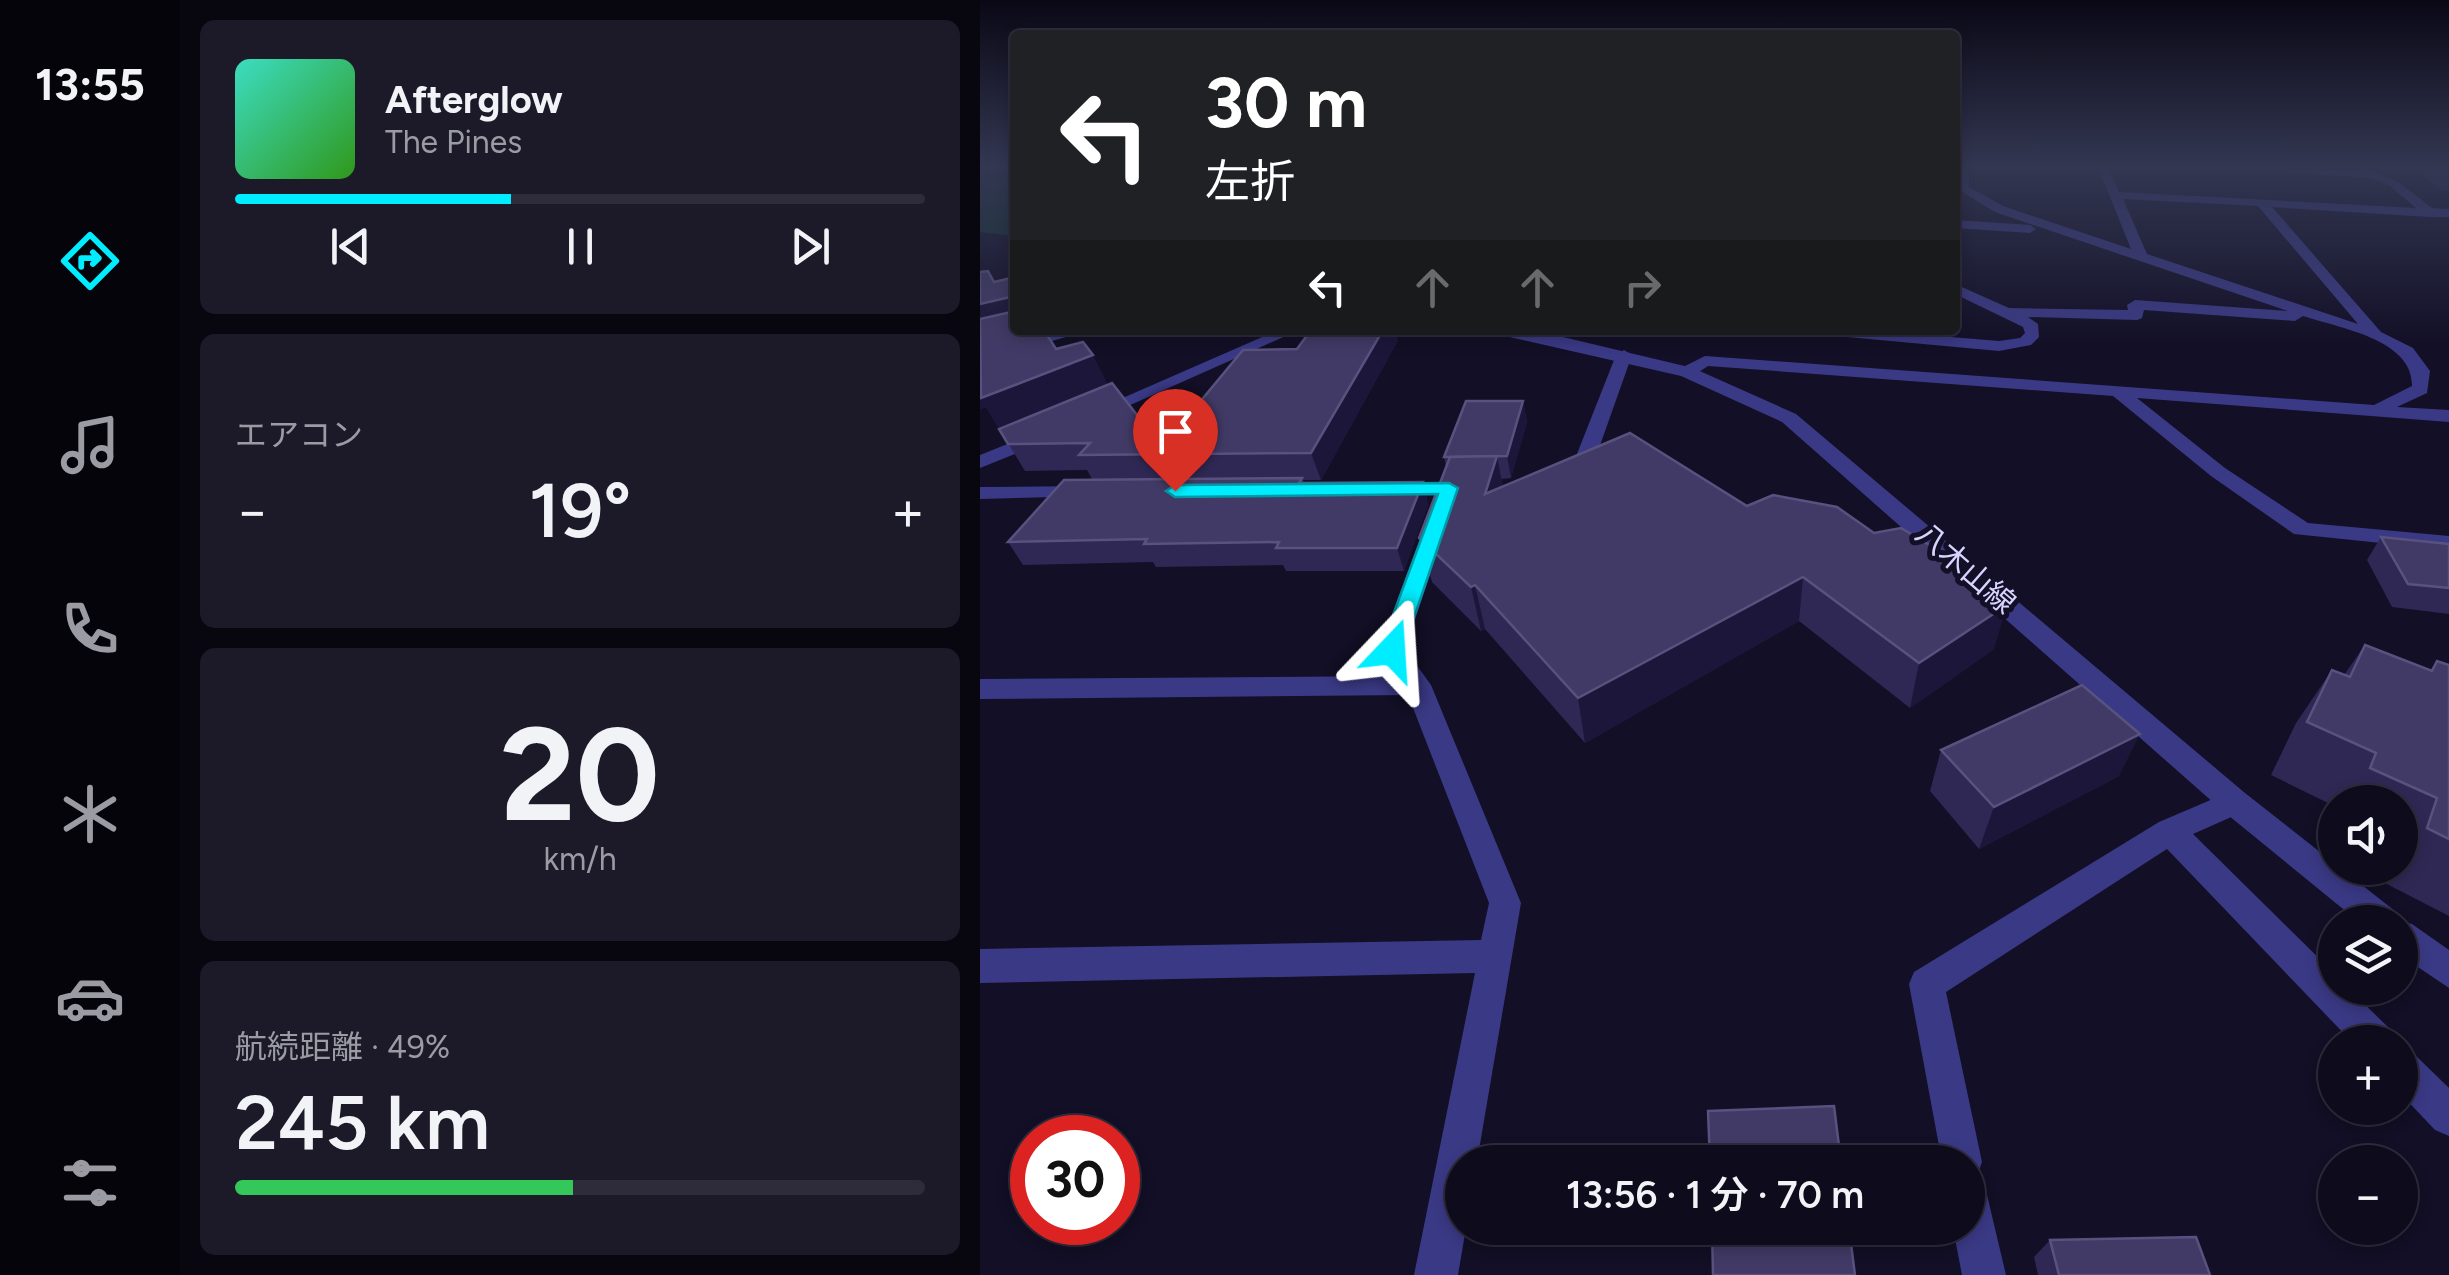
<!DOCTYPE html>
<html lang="ja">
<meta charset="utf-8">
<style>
body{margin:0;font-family:Figtree,"Noto Sans JP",sans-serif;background:#1c1929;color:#f1f3f6;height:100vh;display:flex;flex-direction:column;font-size:38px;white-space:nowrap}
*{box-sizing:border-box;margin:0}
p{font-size:32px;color:#9b9ba3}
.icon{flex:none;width:55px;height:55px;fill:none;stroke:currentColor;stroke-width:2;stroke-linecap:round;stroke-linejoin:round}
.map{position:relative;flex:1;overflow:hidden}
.details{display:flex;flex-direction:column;gap:20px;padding:20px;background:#08060f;width:800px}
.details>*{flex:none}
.banner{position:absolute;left:30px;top:30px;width:950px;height:305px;border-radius:10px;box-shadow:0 5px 15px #0003,0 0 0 2px #2e2b3b;background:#202124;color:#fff;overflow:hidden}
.buttons{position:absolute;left:1338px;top:785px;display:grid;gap:20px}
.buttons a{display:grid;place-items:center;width:100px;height:100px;border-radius:50%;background:#0e0b1c;box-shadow:0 5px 15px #0003,0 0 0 2px #2e2b3b;font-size:50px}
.speed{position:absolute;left:30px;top:1115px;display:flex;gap:20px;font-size:50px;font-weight:700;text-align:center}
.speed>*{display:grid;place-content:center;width:130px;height:130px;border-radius:50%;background:#0e0b1c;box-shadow:0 5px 15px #0003,0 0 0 2px #2e2b3b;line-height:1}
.speed .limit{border:15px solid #d22;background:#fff;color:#111}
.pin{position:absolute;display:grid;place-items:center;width:85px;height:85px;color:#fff;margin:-102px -42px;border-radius:50% 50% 50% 0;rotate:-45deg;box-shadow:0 0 10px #0007}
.pin .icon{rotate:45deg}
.me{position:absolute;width:110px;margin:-55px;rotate:20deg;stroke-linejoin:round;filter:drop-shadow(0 0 8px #0008)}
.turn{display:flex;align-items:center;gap:35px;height:210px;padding:0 30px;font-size:45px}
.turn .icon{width:130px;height:130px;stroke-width:2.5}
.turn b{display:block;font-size:70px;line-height:85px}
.lanes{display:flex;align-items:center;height:95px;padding:0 30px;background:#0003;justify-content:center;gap:50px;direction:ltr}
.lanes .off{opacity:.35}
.big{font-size:75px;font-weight:600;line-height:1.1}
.details .tile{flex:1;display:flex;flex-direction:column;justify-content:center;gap:15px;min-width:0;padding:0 35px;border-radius:15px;background:#1c1929}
.details .dial{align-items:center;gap:0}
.dial b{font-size:130px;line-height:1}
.song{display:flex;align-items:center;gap:30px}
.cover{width:120px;height:120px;border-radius:15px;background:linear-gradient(135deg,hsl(170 70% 55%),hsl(110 70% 35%))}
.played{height:10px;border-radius:5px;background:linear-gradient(90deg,#00edff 40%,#2e2b3b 40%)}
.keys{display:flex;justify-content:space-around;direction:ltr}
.heat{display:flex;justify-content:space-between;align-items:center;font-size:55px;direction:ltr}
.charge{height:15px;border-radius:8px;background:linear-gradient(90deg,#34c759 49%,#2e2b3b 0)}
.trip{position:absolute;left:465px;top:1145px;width:540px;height:100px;border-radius:50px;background:#0e0b1c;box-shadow:0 5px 15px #0003,0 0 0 2px #2e2b3b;font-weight:600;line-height:100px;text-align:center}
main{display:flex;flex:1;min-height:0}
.dock{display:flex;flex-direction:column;width:180px;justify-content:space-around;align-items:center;background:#06040b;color:#9b9ba3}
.dock .icon{width:70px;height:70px}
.dock .active{color:#00edff}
.dock b{font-size:45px;color:#f1f3f6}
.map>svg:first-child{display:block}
.green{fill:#12302e}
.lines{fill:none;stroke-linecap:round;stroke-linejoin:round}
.minor{fill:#3a3985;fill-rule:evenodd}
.tertiary{fill:#3a3985;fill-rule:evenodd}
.wall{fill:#2f2854}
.shaded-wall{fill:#1c163a}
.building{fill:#413a66;stroke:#58527e;stroke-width:2.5}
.route{fill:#00edff;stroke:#009aa6;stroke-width:2.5}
.labels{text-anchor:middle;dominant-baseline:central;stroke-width:10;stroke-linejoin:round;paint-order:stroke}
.street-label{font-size:30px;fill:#d7d4ff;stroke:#120f26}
</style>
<main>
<nav class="dock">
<b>13:55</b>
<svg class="icon active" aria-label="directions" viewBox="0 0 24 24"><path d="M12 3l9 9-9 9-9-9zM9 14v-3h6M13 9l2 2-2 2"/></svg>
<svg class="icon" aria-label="music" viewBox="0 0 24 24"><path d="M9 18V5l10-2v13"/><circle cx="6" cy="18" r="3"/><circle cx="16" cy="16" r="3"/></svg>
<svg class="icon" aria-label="phone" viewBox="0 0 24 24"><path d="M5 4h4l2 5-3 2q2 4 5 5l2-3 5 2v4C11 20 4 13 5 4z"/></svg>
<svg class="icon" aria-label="climate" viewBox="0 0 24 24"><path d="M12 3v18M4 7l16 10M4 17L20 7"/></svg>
<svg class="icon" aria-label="car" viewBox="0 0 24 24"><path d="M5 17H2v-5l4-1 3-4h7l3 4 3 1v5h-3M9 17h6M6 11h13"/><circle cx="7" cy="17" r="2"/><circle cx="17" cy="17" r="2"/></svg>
<svg class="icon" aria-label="filters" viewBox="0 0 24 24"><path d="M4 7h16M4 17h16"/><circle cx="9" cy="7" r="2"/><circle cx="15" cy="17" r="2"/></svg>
</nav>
<section class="details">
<div class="tile">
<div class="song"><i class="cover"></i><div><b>Afterglow</b><p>The Pines</p></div></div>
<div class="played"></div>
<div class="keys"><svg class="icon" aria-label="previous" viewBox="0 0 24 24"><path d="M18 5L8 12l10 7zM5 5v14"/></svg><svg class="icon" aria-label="pause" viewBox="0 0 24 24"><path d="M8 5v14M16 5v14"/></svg><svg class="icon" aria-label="next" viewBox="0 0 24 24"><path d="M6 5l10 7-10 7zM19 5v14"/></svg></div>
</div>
<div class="tile"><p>エアコン</p>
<div class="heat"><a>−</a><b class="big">19°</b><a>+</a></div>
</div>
<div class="tile dial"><b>20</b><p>km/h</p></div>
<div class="tile"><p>航続距離 · 49%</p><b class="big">245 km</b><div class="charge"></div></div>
</section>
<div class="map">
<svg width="1469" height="1275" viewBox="0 0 1469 1275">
<rect width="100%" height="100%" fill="#120f26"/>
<!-- green -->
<path class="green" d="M0,167H35V236L0,232Z"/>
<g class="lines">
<!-- minor -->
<g class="minor">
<path d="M979,167H989V187L1023,206L1151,249L1118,167H1128L1139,192L1436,208L1409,185L1390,178L1228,167L1373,171L1379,167L1417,181L1452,208L1469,209V217H1450L1292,207L1401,332L1433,348L1450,371L1447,393L1417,407L1469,410V422L1157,398L1245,468L1328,523L1469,536V550L1314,534L1231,476L1133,396L728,366L713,376H701V368L725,356L1394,405L1432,386C1433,339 1359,328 1323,316L1315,321L1164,310L1162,318L1157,320L1048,317L1058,324L1059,337L1051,345L1019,351L824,333L822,330H887L1019,341L1040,338L1045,333L1043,327L975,294V284L1029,308L1148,310L1147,305L1155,300L1308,311L1015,212L979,190ZM1143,199L1278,206L1378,324L1167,254Z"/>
<path d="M975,220L1050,225L1056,229L1050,233L975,228Z"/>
<path d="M298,330H319L121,418L106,414Z"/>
<path d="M644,350L652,355L612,468L598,477H584L581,473L593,464L636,355Z"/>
<path d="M60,431L70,437L67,441L0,468V455Z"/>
<path d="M410,483H490L500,489L490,495L403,493L400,489Z"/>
<path d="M105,486L112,488V496L0,499V487Z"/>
<path d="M456,519L467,525L425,649L451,685L541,903L497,1162H482V1228H486L478,1275H434L495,973L0,983V949L501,940L509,903L428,695L0,699V679L417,676L399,650L445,525Z"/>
<path d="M1254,790L1265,793L1269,802L1265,811L1213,834L1355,974V988H1368L1410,1029L1415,1042H1372L1187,849L966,992L1002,1162L997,1176L1003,1178L1026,1275H982L973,1228H988V1162H962L929,984L934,972L1179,822Z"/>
<path d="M1420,1047L1433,1053L1469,1088V1136L1455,1130L1420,1093Z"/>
</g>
<!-- tertiary -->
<g class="tertiary">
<path d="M84,330H111L0,361V351Z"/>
<path d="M499,330L562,332L713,368L816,414L1265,793L1415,911L1419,920L1432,924L1469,950V988L1420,955V922H1379L1243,811L802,422L701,376Z"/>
</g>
</g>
<!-- wall -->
<g class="wall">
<path d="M1430,167H1469V190H1462Z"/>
<path d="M0,272L35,330L76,349L128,385L157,415H209L317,349L418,340L341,480H323L324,483L443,482L448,505L424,571H306L303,565L176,567L173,562L43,565L28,542L112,479L107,470L45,471L6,407L0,409Z"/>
<path d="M543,401L547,422L531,478L521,479L523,487L767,506L894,533L959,561L1014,649L930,708L819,621L605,743L505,629L501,631L452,582L439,538L466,467L464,457Z"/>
<path d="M1401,537L1469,544V614L1412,607L1387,560Z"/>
<path d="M1385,645L1450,670L1457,661L1469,665V916L1399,880L1403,868H1420V802H1355V824L1348,820L1354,806L1291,775L1316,723L1352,670L1364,675Z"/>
<path d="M961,750L1139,776L999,849L950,791Z"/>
<path d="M1070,1240L1230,1275H1058L1054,1257Z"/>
</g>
<!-- shaded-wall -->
<g class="shaded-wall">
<path d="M35,296V330L0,347V304Z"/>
<path d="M403,330H415L418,340L341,480L331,453Z"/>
<path d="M113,355L133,395L26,440L6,407L0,409V395Z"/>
<path d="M543,401L547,422L531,478L527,456Z"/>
<path d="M517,456L525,498L505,494Z"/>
<path d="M443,482L448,505L424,571L417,548Z"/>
<path d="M823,577L819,621L605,743L598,698Z"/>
<path d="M495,585L505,629L501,631L491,587Z"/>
<path d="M1027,605L1014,649L930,708L939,663Z"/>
<path d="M1160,734L1139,776L999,849L1014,807Z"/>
</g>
<!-- building -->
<g class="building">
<path d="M8,271L14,282L31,278L35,284V296L0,304V272Z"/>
<path d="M35,311V330H64L76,349L103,342L113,355L1,398L0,319Z"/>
<path d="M331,330H403L331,453L99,455L110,443L28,444L19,429L132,383L157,415H209L263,350L317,349Z"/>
<path d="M486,401H543L527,456L464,457Z"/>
<path d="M650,433L767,506L793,495L857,507L894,533L921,528L961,552L956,559L1027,605L939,663L823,577L598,698L495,585L491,587L439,538L470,457L517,456L505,494Z"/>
<path d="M322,478L319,483L443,482L417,548H296L299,542L164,544L167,539L28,542L84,480Z"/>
<path d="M1401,537L1469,544V588L1428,584Z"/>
<path d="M1385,645L1452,671L1457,661L1469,665V839L1447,828L1457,798L1390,768L1396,753L1327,722L1352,670L1370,677Z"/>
<path d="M1102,685L1160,734L1014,807L961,750Z"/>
<path d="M854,1106L861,1162H730L728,1111Z"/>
<path d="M732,1228H869L875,1275H733Z"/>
<path d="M1216,1237L1230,1275H1079L1070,1240Z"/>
</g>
<!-- sky -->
<linearGradient id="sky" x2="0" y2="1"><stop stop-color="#0a0815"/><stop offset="0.48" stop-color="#333752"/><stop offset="1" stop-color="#333752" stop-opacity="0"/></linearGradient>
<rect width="1469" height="346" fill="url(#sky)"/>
<!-- route -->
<path class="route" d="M469,483L478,488L423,650L412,657L400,650L458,494L195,497L186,491L195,485Z"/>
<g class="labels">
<!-- street labels -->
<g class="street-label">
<text transform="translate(986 568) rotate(41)">八木山線</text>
</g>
</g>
</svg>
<div class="buttons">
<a><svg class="icon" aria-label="sound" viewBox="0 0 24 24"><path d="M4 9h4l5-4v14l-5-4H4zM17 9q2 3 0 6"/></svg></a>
<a><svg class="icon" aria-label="layers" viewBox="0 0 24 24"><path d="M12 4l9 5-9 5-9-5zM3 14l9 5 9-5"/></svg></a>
<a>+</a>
<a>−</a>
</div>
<div class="speed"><div class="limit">30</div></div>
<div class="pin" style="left:195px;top:491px;background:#d93025"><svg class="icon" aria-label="arrive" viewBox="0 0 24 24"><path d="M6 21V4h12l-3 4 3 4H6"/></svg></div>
<svg class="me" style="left:412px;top:650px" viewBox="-20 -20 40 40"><path d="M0-17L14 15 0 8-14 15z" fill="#00edff" stroke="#fff" stroke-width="4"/></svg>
<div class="trip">13:56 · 1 分 · 70 m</div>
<div class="banner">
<div class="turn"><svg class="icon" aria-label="left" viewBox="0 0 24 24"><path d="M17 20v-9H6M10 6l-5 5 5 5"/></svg><div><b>30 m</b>左折</div></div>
<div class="lanes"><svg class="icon" aria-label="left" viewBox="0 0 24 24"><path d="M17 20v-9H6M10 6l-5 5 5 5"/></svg><svg class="icon off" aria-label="ahead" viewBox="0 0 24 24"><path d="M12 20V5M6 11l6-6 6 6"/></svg><svg class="icon off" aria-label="ahead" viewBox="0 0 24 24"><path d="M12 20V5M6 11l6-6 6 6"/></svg><svg class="icon off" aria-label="right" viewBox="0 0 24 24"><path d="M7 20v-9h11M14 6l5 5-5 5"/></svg></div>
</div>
</div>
</main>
